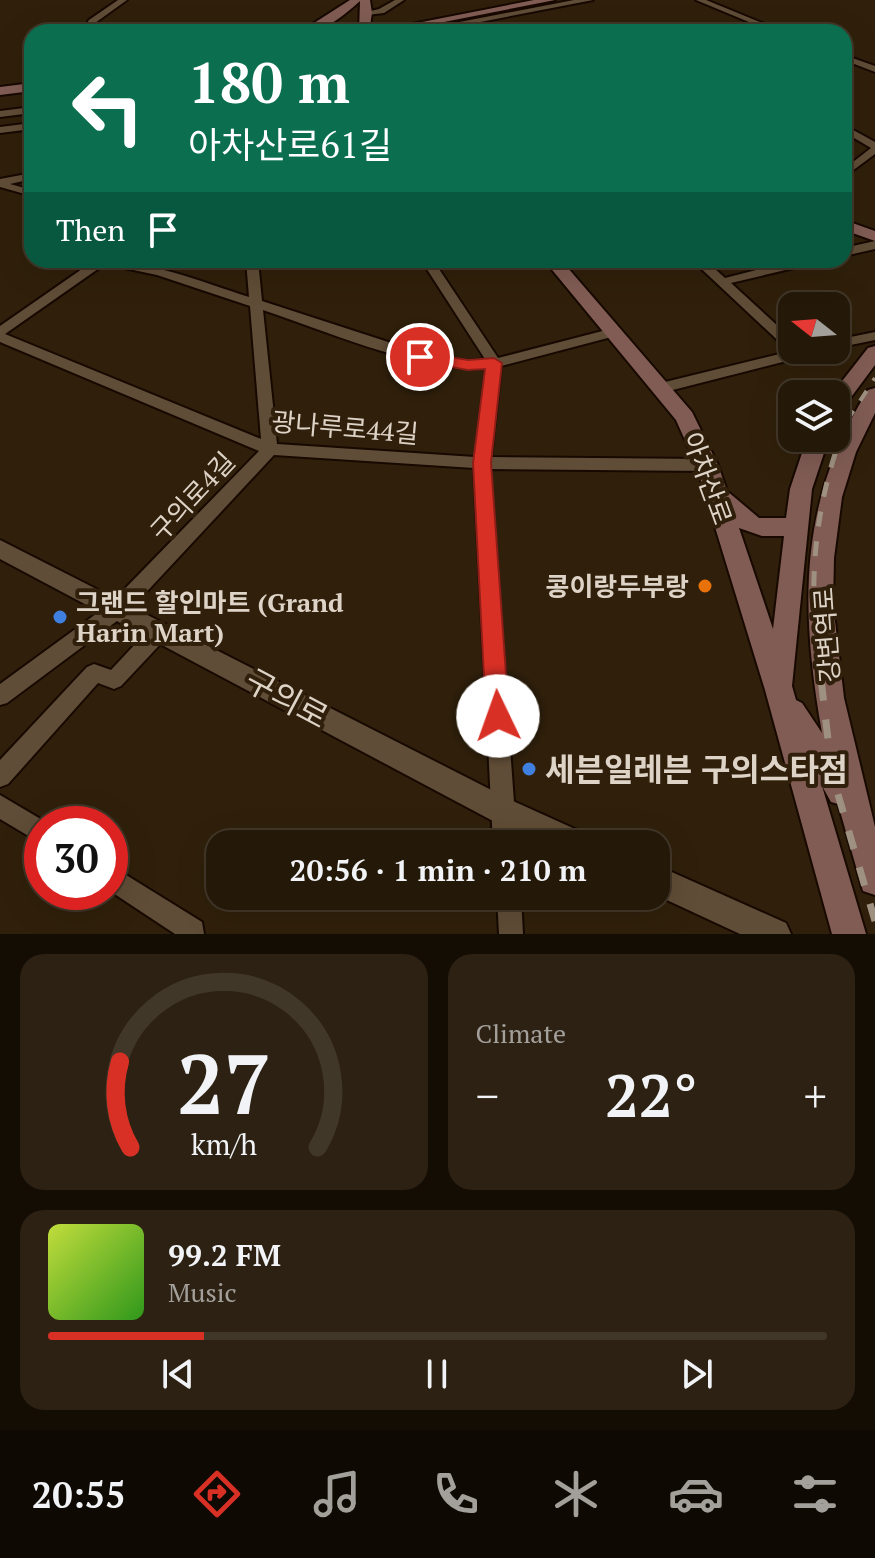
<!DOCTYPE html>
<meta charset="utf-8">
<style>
body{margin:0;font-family:"PT Serif","Noto Sans KR",serif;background:#2c2112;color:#f1f3f6;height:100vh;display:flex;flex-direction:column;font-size:30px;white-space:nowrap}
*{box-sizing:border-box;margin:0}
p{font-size:26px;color:#a3a09c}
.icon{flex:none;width:44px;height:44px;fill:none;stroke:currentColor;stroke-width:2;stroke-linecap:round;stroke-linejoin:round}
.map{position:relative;height:934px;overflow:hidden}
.panel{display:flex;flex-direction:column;gap:20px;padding:20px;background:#140d04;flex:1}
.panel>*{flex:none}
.top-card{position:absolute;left:24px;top:24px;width:828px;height:244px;border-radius:24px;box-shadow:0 8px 32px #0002,0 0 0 2px #413729;background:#0b6e4f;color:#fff;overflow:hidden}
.needle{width:52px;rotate:287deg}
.controls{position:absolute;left:778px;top:292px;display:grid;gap:16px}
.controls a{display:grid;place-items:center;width:72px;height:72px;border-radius:16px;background:#241808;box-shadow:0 8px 32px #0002,0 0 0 2px #413729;font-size:40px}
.speed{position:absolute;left:24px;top:806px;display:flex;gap:16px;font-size:40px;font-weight:700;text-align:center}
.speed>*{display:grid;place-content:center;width:104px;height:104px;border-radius:50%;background:#241808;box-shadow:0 8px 32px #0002,0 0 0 2px #413729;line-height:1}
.speed .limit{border:12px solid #d22;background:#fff;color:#111}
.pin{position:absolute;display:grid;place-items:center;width:68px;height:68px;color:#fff;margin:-34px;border:4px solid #fff;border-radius:50%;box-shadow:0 2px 8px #0007}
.me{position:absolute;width:88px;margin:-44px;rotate:357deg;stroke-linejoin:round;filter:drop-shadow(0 0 6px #0008)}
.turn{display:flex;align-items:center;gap:28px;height:168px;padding:0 32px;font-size:36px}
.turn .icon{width:104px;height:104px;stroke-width:2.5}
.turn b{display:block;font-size:56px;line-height:68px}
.then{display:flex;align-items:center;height:76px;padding:0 32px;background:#0003;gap:16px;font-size:30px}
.big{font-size:60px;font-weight:600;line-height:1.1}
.panel .tile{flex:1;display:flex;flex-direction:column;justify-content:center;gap:12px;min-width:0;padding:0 28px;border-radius:24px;background:#2c2112}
.panel .dial{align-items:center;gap:0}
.dial svg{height:208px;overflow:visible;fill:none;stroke:#413729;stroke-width:7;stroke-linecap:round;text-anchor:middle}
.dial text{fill:#f1f3f6;stroke:none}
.song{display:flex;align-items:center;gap:24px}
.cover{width:96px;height:96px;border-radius:12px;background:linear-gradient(135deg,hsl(70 70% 55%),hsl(110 70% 35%))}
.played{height:8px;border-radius:4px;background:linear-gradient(90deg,#d93025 20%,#413729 20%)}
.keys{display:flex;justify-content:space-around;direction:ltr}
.heat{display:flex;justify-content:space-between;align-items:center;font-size:44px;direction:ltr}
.panel .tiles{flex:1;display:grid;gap:20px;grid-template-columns:1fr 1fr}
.tile:last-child{grid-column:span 2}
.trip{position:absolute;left:206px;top:830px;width:464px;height:80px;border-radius:24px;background:#241808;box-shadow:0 8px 32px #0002,0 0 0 2px #413729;font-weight:600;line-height:80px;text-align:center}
.dock{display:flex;height:128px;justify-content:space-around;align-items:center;background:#0e0a03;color:#a3a09c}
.dock .icon{width:56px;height:56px}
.dock .selected{color:#d93025}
.dock b{font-size:36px;color:#f1f3f6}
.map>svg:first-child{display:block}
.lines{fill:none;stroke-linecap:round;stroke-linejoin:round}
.minor-casing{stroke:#170900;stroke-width:4}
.tertiary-casing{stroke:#170900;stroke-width:4}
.secondary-casing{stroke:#170900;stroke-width:4}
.minor{fill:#604d37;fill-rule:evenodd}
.tertiary{fill:#604d37;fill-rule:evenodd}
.secondary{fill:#805c54;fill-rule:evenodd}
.rail-far2{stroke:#9e9181;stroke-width:4;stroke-dasharray:12 12;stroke-linecap:butt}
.rail-far1{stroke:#9e9181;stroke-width:5;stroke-dasharray:15 15;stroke-linecap:butt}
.rail{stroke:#9e9181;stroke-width:7;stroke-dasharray:19 19;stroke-linecap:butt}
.route{fill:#d93025;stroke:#8d1f18;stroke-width:2}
.food-dot{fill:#e8710a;stroke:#30200b;stroke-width:3}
.shop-dot{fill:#3f7fe0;stroke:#30200b;stroke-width:3}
.labels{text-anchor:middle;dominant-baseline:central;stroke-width:8;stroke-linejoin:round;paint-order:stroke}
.street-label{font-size:26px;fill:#ded3c7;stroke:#30200b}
.poi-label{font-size:26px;font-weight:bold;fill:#ded3c7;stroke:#30200b;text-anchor:end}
.near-street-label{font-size:32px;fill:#ded3c7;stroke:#30200b}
.near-poi-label{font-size:32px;font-weight:bold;fill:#ded3c7;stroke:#30200b;text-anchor:start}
</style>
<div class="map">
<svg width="875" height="934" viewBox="0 0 875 934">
<rect width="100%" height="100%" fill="#30200b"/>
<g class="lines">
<!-- minor casing -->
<g class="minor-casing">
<g id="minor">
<path d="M118,0H127L95,23L90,32H82L89,20Z"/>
<path d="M395,0H404L384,13L367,15L363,13L379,9Z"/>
<path d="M696,0H706L784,32H773Z"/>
<path d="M844,55L875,66V72L844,60Z"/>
<path d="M32,107V113L0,117V111Z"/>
<path d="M32,123V129L0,133V127Z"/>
<path d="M844,125L875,142V154L844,177V169L871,148L844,132Z"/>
<path d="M32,173V179L10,184L32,190V196L0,187V179Z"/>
<path d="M875,241V249L844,256V248Z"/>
<path d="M95,260C149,260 199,281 249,297L246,260H258L262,301L422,353L468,361L485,359L421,260H433L498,358L614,328L619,329V335L501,366L491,457L707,459L715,465L707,471L490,469L517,844H493L474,468L274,455L125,615L7,703L0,705V684L111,603L259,451L0,342V326ZM105,264L157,275L250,306L261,439L5,334ZM263,310C326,331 422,373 486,368L475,457L277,444Z"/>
<path d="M692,260H705L725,278L796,260H817L815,263L731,283L792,339L793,350L787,349Z"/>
<path d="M875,332V340L836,348V340Z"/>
<path d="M796,350H820L818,353L661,393L654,388L661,383Z"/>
<path d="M160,623L167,625L170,631L167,637L121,686L114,689L98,683L8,784L0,787V760L87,667L94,664L111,670L153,625Z"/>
<path d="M0,795L49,824H42V844L0,819Z"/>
<path d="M110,865L202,922L204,934H175L110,891Z"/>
<path d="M497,896H521L523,934H499Z"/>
</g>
</g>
<!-- tertiary casing -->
<g class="tertiary-casing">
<g id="tertiary">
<path d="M574,0H593L429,32H408Z"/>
<path d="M0,540L513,801L586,834L590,844H543L493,821L0,559Z"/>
<path d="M656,865L786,923L791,934H740L656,895Z"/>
</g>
</g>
<!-- secondary casing -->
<g class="secondary-casing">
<g id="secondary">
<path d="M350,0H370L372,13L369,32H359L360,1C342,17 325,32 300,32Z"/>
<path d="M534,0H555L393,32H371Z"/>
<path d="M32,83V91L0,95V87Z"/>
<path d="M844,220L875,231V241L844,230Z"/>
<path d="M544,260H561L692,412L718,465L727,491L759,518H786L790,489L807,438H829L812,489L792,686L796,700L802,703L822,733C800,607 798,502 868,390L875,388V413L856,452L842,497L834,558L833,604L844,698L875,827V895L863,891L838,804L831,802L822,786L866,934H832L765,690L696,465L676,420ZM739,528L762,536H784L773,629Z"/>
<path d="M875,346V365L843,408L836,410V394H832L868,348Z"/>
</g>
</g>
<!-- minor -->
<use href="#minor" class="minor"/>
<!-- tertiary -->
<use href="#tertiary" class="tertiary"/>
<!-- secondary -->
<use href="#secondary" class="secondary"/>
<!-- rail-far2 -->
<path class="rail-far2" d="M847,421L875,378"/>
<!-- rail-far1 -->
<path class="rail-far1" d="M817,646C808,569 818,490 848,419"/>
<!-- rail -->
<path class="rail" d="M817,644L832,774L875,921"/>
</g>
<!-- route -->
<path class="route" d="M420,352L468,360L494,358L502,363L491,463L509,716L506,724L498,727L489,724L486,716L473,463L485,369L468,370L415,361V353Z"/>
<!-- markers -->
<circle class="food-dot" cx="705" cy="586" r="8"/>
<g class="shop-dot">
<circle cx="60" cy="617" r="8"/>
<circle cx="529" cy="769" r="8"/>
</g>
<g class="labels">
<!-- street labels -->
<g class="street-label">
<text transform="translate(345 427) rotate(5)">광나루로44길</text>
<text transform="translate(708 478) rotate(70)">아차산로</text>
<text transform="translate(192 496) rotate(-47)">구의로4길</text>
<text transform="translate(826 635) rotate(-94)">강변역로</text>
</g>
<!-- poi labels -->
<g class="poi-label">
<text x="689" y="586">콩이랑두부랑</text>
<text x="76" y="602" text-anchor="start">그랜드 할인마트 (Grand<tspan x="76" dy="30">Harin Mart)</tspan></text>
</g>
<!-- near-street labels -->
<g class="near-street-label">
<text transform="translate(287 698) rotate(28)">구의로</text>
</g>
<!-- near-poi labels -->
<g class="near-poi-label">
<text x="545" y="769">세븐일레븐 구의스타점</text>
</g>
</g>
</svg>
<div class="controls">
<a><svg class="needle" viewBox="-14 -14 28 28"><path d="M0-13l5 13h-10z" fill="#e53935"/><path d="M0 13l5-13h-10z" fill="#a3a09c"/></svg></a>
<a><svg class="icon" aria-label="layers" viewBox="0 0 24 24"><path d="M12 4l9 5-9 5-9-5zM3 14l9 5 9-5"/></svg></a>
</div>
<div class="speed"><div class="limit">30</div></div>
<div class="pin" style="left:420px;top:357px;background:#d93025"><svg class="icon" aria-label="arrive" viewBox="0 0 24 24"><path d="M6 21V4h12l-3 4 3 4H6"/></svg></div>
<svg class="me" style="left:498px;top:716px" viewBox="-20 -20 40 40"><circle r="19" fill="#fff"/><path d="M0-13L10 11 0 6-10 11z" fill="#d93025"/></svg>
<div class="trip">20:56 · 1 min · 210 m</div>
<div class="top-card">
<div class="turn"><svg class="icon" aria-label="left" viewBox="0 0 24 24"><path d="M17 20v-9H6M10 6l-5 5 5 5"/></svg><div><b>180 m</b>아차산로61길</div></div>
<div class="then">Then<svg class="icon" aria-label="arrive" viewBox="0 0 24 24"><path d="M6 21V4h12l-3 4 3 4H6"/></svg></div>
</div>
</div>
<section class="panel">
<div class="tiles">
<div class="tile dial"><svg viewBox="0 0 100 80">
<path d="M14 69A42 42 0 1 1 86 69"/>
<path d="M14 69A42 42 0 0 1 10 36" stroke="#d93025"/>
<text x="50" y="56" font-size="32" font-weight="700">27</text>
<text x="50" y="72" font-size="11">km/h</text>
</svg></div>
<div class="tile"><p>Climate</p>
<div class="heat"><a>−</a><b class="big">22°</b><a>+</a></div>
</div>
<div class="tile">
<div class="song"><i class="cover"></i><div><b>99.2 FM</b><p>Music</p></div></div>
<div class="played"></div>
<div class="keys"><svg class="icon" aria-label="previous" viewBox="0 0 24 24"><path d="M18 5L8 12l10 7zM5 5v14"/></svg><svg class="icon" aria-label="pause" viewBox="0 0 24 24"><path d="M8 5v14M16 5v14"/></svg><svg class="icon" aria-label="next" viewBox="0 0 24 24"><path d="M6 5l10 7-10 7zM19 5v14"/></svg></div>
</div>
</div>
</section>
<nav class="dock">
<b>20:55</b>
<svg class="icon selected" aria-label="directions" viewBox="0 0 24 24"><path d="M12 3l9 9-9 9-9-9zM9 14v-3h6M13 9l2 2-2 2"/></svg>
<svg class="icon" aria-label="music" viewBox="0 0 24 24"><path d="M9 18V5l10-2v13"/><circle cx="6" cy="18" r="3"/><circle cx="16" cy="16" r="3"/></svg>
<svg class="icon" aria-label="phone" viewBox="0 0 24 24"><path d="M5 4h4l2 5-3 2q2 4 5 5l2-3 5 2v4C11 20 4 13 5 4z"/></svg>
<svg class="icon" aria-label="climate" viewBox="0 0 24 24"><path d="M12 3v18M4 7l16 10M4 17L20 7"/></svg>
<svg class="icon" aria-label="car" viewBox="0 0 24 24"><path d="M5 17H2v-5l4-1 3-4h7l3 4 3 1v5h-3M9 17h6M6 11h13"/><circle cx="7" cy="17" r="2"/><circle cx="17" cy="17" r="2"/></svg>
<svg class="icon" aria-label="filters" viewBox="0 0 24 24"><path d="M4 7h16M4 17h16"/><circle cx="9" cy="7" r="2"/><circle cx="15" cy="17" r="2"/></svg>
</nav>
